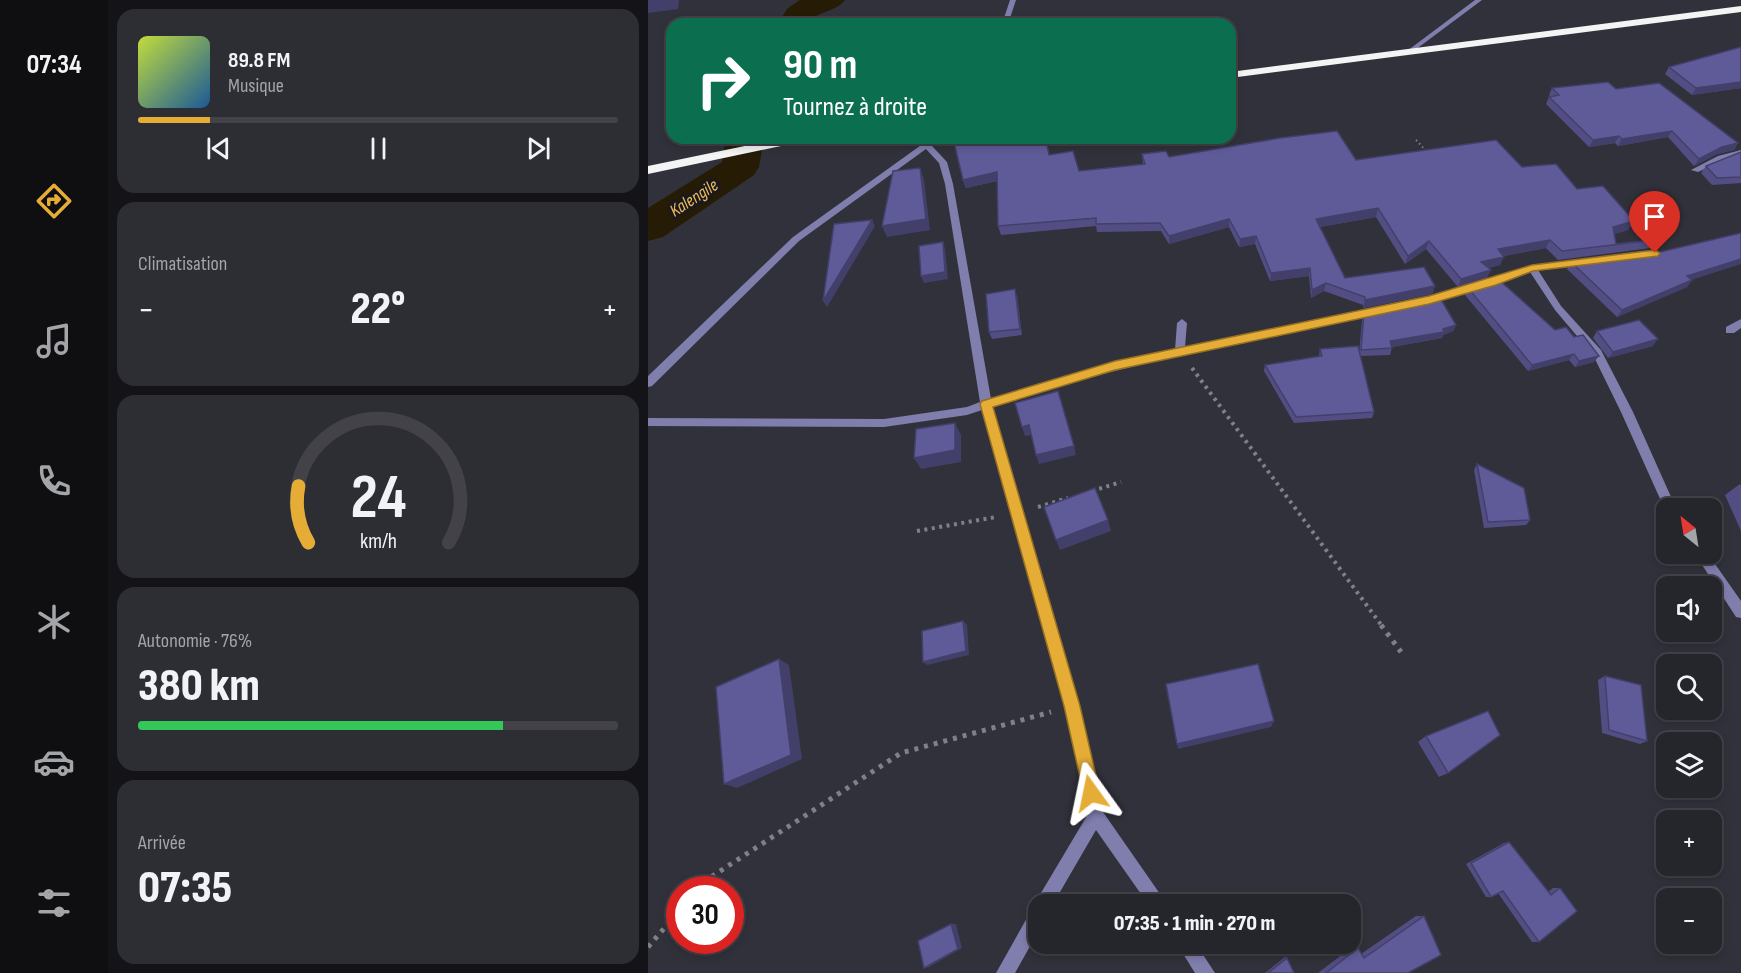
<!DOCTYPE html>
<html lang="fr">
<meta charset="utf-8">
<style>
body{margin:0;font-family:"Sofia Sans Condensed",sans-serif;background:#2d2d34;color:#f1f3f6;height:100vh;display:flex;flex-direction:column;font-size:22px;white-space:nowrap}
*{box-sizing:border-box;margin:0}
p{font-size:20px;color:#a3a5a9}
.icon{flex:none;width:33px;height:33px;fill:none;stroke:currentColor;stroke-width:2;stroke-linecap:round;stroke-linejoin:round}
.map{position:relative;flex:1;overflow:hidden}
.panel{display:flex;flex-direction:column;gap:9px;padding:9px;background:#141418;width:540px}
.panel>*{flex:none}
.hud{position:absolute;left:18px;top:18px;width:570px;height:126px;border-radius:18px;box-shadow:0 3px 9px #0003,0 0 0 2px #424248;background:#0b6e4f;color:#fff;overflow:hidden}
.needle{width:39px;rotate:330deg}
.fabs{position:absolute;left:1008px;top:498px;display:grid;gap:12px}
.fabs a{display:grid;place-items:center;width:66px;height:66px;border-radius:12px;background:#25252c;box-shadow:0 3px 9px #0003,0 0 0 2px #424248;font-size:30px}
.speed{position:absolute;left:18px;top:876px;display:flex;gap:12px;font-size:30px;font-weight:700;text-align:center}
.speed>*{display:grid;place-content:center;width:78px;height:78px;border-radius:50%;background:#25252c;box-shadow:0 3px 9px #0003,0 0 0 2px #424248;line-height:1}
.speed .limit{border:9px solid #d22;background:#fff;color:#111}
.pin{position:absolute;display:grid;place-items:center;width:51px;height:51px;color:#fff;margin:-62px -26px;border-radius:50% 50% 50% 0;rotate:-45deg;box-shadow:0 0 6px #0007}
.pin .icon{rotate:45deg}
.me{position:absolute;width:66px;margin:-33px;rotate:348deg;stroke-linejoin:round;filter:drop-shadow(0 0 4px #0008)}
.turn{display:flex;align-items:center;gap:21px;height:126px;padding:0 18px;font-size:27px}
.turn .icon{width:78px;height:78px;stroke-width:2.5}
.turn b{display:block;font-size:42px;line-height:51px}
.big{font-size:45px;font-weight:800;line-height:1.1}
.panel .widget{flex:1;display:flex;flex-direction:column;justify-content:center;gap:9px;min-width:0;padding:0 21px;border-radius:18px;background:#2d2d34}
.panel .dial{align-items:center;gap:0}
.dial svg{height:156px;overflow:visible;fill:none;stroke:#424248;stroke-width:7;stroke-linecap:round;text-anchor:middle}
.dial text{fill:#f1f3f6;stroke:none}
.song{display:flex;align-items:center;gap:18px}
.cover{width:72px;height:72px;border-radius:9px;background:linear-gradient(135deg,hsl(70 70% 55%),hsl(210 70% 35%))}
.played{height:6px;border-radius:3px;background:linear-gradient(90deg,#e6ad36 15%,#424248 15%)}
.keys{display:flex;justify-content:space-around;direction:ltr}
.heat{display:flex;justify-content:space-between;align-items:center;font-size:33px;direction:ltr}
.charge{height:9px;border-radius:4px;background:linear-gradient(90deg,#34c759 76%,#424248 0)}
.trip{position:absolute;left:380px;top:894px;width:333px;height:60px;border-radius:18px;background:#25252c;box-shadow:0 3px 9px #0003,0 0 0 2px #424248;font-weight:800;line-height:60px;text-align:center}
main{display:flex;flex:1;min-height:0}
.tabs{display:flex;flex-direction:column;width:108px;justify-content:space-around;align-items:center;background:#0f0f12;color:#a3a5a9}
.tabs .icon{width:42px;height:42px}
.tabs .on{color:#e6ad36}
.tabs b{font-size:27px;color:#f1f3f6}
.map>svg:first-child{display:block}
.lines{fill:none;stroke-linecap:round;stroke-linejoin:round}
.river{fill:#261b05;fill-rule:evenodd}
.path-far2{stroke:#808088;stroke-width:2;stroke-dasharray:1.5 3;stroke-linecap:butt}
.path-far1{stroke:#808088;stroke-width:4;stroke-dasharray:3 4.5;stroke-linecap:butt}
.path{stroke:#808088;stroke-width:5;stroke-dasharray:4 6;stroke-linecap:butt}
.street{fill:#7f7ead;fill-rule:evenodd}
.highway{fill:#f4f4f4;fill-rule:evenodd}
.wall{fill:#524e84}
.shaded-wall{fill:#42406b}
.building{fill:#5f5b99;stroke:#42406b;stroke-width:1.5}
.route{fill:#e6ad36;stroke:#967023;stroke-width:1.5}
.labels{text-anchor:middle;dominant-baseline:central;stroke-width:6;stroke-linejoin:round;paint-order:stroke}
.far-water-label{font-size:18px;font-style:italic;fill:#eebb5b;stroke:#1a1a1e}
</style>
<main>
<nav class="tabs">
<b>07:34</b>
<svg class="icon on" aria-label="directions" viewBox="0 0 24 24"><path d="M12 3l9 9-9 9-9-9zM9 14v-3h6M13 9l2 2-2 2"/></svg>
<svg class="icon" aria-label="music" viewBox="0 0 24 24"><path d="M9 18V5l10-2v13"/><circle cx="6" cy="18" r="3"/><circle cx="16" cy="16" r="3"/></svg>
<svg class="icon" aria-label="phone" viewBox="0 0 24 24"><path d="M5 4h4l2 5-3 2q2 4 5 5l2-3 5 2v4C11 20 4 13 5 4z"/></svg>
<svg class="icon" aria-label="climate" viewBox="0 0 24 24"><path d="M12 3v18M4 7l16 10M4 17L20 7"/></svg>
<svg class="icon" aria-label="car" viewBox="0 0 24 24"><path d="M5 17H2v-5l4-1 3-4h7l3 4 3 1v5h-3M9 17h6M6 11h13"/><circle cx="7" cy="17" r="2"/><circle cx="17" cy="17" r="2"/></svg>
<svg class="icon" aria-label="filters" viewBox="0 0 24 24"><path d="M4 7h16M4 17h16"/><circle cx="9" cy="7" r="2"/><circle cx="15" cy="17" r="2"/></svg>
</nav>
<section class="panel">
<div class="widget">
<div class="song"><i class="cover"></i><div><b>89.8 FM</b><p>Musique</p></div></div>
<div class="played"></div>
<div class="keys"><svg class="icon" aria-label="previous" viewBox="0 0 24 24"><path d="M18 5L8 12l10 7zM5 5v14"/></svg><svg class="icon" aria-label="pause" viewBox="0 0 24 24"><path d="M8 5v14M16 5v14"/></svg><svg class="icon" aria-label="next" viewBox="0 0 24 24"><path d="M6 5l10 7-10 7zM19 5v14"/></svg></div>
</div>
<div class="widget"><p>Climatisation</p>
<div class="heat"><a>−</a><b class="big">22°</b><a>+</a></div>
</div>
<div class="widget dial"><svg viewBox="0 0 100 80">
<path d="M14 69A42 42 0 1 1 86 69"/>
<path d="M14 69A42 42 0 0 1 9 40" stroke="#e6ad36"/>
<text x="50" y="56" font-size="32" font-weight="700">24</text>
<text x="50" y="72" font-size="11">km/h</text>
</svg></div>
<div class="widget"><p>Autonomie · 76%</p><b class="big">380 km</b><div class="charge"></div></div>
<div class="widget"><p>Arrivée</p><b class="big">07:35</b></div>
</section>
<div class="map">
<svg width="1093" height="973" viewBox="0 0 1093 973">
<rect width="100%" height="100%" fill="#31313b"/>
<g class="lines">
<!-- river -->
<g class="river">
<path d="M152,0H197C188,12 169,11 159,24H129L140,8Z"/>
<path d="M78,138H116L111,167L106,175L15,237L0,241V208L74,162Z"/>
</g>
<!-- path-far2 -->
<path class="path-far2" d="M768,140L781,154"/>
<!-- path-far1 -->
<g class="path-far1">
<path d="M544,368L734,626"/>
<path d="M444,491L473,482"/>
<path d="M390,507L420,498"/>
<path d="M269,531L348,517"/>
</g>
<!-- path -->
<g class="path">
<path d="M733,625L753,652"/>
<path d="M49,890L57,881L253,753L403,712"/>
<path d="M0,947L32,910"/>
</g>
<!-- street -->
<g class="street">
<path d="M362,0H368L360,24H354Z"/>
<path d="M827,0H834L763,53H759V51Z"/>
<path d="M288,138H298L284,146L299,162L305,184L343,399C403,378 464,363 527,350L529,323L534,319L539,323L537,347L729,308L734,311L729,314C600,342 469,364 344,407L431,706L455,812L519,904H500L448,830L405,904H390V932L367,973H348L384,909L389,907L387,904L390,898L440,814L417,706L334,410L319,415L236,427L0,426V418L236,419L319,407L332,402L297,184L291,163L278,149L151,241L4,386L0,387V376L145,237L276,143Z"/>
<path d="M1093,150V155L1076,160L1050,172L1043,170L1070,156Z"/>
<path d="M936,260L939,261V265L890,270L913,306L953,350L985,412L1028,508H1018V512L973,412L945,355L907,310L882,272L848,284L776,304L771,301L773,299L842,280L884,265Z"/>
<path d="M1093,319V328L1086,333H1078V327Z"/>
<path d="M1047,554H1060L1093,601V618L1088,617Z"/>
<path d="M529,944H548L567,973H547Z"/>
</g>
<!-- highway -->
<g class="highway">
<path d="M1093,6V12L582,78V72Z"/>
<path d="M135,138H158L152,142L0,174V166Z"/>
</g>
</g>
<!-- wall -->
<g class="wall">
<path d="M1093,47V88L1044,95L1017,74L1021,67Z"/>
<path d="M904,88L968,89L1090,143L1086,150L1069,154L1046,166L1020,137L970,146L967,143L941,147L898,104L901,97H903L901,95Z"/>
<path d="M369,140L401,155L431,171L495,164L494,154L521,157L708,160L874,167L929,189L980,230L966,234L968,244L1015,239L1010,247L910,260L898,248L855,256L852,265L840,268L839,278L810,287L778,249L757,264L728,217L672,227L697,278L787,286L784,294L715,308V305L676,291L663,298L661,276L622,281L607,244L591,247L581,227L521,244L513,231L449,232L448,226L353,235L350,226L349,181L318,188L315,180Z"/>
<path d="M1093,152V183L1064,185L1053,173L1058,166Z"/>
<path d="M923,262L1044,280L1039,287L969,317L919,269Z"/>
<path d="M820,288L907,330L926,337L946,362L927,367L921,360L880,371L817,295Z"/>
<path d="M369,296L374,335L344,339L341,332Z"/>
<path d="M716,313L808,325L805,331L795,335L794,338L744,347L742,355L712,356L726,412L724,418L646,423L616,371L617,365L671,356L672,349L711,354L714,320Z"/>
<path d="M949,331L1005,346L960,358L945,338Z"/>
<path d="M829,464L882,520L878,525L836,528L826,470Z"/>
<path d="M1092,484L1093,486V531L1077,495Z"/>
<path d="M957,676L999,741L992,744L954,733L950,680Z"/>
<path d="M778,736L800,773L791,777L770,742Z"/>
<path d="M861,842L900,892L905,888H912L891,942H884L850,893L843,897H838L818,864L856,843Z"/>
<path d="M768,916H776L760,973H670L704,947L710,948L713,954Z"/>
<path d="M637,957L639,958L646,973H617Z"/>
</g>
<!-- shaded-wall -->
<g class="shaded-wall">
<path d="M0,0H31L30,9L0,13Z"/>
<path d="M1093,82V88L1044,95L1048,88Z"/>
<path d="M1024,131L1020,137L970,146L974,139Z"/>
<path d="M971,136L967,143L941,147L945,140Z"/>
<path d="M1090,143L1086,150L1069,154L1046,166L1051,159L1074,147Z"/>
<path d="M272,168L276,180L282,230L239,237L234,226Z"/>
<path d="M349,172L351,180L318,188L315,180Z"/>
<path d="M730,208L728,217L667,228L668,219Z"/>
<path d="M581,219V227L521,244V236Z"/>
<path d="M224,220L227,226L179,307L175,301Z"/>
<path d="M986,221L980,230L960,236L965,227Z"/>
<path d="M608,236L607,244L591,247L592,239Z"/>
<path d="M902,240L898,248L846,258L850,249Z"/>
<path d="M781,241L778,249L757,264L760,256Z"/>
<path d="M295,242L297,249L300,279L276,283L273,276Z"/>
<path d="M856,257L852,265L830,270L833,262Z"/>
<path d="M1093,259V264L1034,283L1039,276Z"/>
<path d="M662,268L661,276L622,281L623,273Z"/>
<path d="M843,270L839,278L810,287L813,279Z"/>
<path d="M1044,280L1039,287L969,317L974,310Z"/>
<path d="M678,283L676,291L663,298L664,290Z"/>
<path d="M787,286L784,294L715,308L717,300Z"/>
<path d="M367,289L369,296L374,335L372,329Z"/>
<path d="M808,325L805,331L795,335L794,338L740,348L742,341L795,329Z"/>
<path d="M1010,339L1005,346L960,358L965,352Z"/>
<path d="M926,354L921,360L880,371L884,365Z"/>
<path d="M951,356L946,362L927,367L931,361Z"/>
<path d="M307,423L313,435V462L273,469L266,458Z"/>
<path d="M381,425L384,435L377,436L374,427Z"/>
<path d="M426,446L428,455L391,464L388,455Z"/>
<path d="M460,520L463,531L412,550L408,540Z"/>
<path d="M315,621L319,625L321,655L279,665L275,662Z"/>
<path d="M131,659L141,665L154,759L89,788L76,784Z"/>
<path d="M626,721L623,727L530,749L529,744Z"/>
<path d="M303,924H308L314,948L281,967L276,968Z"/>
</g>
<!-- building -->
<g class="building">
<path d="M1093,47V82L1048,88L1021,67Z"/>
<path d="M960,82L968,89L1011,83L1090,143L1074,147L1051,159L1024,131L974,139L971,136L945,140L901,97L911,95L904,88Z"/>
<path d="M689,131L708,160L848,140L874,167L908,164L929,189L955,186L986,221L965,227L968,244L1015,239L914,251L902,240L850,249L856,257L833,262L843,270L813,279L781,241L760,256L730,208L668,219L697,278L776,267L787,286L717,300V297L678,283L664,290L662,268L623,273L608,236L592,239L581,219L521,236L512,223L448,224V218L350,226L349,172L315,180L306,142L324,138H367V140H398L401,155L425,151L431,171L497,164L494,154L518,151L521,157L632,138Z"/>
<path d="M1093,152V177L1069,178L1058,166Z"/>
<path d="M272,168L278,219L234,226L245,171Z"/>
<path d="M224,220L175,301L186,224Z"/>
<path d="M1093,233V259L1039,276L1044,280L974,310L923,262L1012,252Z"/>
<path d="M295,242L297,272L273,276L271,246Z"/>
<path d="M850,279L907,330L918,327L926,337L935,335L951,356L931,361L926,354L884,365L820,288Z"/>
<path d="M367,289L372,329L341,332L338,294Z"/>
<path d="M791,296L808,325L795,329L796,332L742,341L744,348L713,350L716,313Z"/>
<path d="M991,320L1010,339L965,352L949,331Z"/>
<path d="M710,346L726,412L648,417L617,365L674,356L672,349Z"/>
<path d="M410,391L426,446L388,455L381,425L374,427L367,403Z"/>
<path d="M307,423V450L266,458L268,429Z"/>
<path d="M829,464L876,488L882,520L840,522Z"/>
<path d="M447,488L460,520L408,540L396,507Z"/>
<path d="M315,621L318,651L275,662L274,631Z"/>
<path d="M131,659L143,755L76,784L68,687Z"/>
<path d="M610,664L626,721L529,744L518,684Z"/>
<path d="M957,676L993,685L999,741L961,730Z"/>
<path d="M840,711L852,735L800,773L778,736Z"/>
<path d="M861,842L903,895L912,888L929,911L891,942L855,891L843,897L823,863Z"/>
<path d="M776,916L793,955L760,973H678L710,948L716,958Z"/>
<path d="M303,924L310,949L276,968L270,941Z"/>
<path d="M639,958L646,973H620Z"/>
</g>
<!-- route -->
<path class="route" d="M1007,250L1012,253L1010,256L885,271L848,285L781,304L467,370L345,407L432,706L452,793L449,800L443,802L437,800L416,706L332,404L334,401L467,361L781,296L884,265Z"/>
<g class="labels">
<!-- far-water labels -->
<g class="far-water-label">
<text transform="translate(46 198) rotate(-33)">Kalengile</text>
</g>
</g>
</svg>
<div class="fabs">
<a><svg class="needle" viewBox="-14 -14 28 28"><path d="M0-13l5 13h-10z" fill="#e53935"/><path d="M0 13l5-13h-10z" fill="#a3a5a9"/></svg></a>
<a><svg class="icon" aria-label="sound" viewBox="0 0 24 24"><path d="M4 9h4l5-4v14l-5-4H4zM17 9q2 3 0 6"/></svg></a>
<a><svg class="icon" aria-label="search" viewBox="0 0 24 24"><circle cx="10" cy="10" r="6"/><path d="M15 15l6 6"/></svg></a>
<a><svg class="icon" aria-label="layers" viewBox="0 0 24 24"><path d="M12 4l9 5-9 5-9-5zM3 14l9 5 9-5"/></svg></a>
<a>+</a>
<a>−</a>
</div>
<div class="speed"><div class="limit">30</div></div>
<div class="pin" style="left:1007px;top:253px;background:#d93025"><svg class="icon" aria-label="arrive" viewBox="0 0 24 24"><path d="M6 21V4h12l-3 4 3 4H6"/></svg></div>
<svg class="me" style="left:443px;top:793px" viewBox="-20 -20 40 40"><path d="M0-17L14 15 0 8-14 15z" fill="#e6ad36" stroke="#fff" stroke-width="4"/></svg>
<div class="trip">07:35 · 1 min · 270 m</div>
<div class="hud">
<div class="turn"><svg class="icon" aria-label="right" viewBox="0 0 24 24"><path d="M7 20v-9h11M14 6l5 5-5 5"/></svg><div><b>90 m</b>Tournez à droite</div></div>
</div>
</div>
</main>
